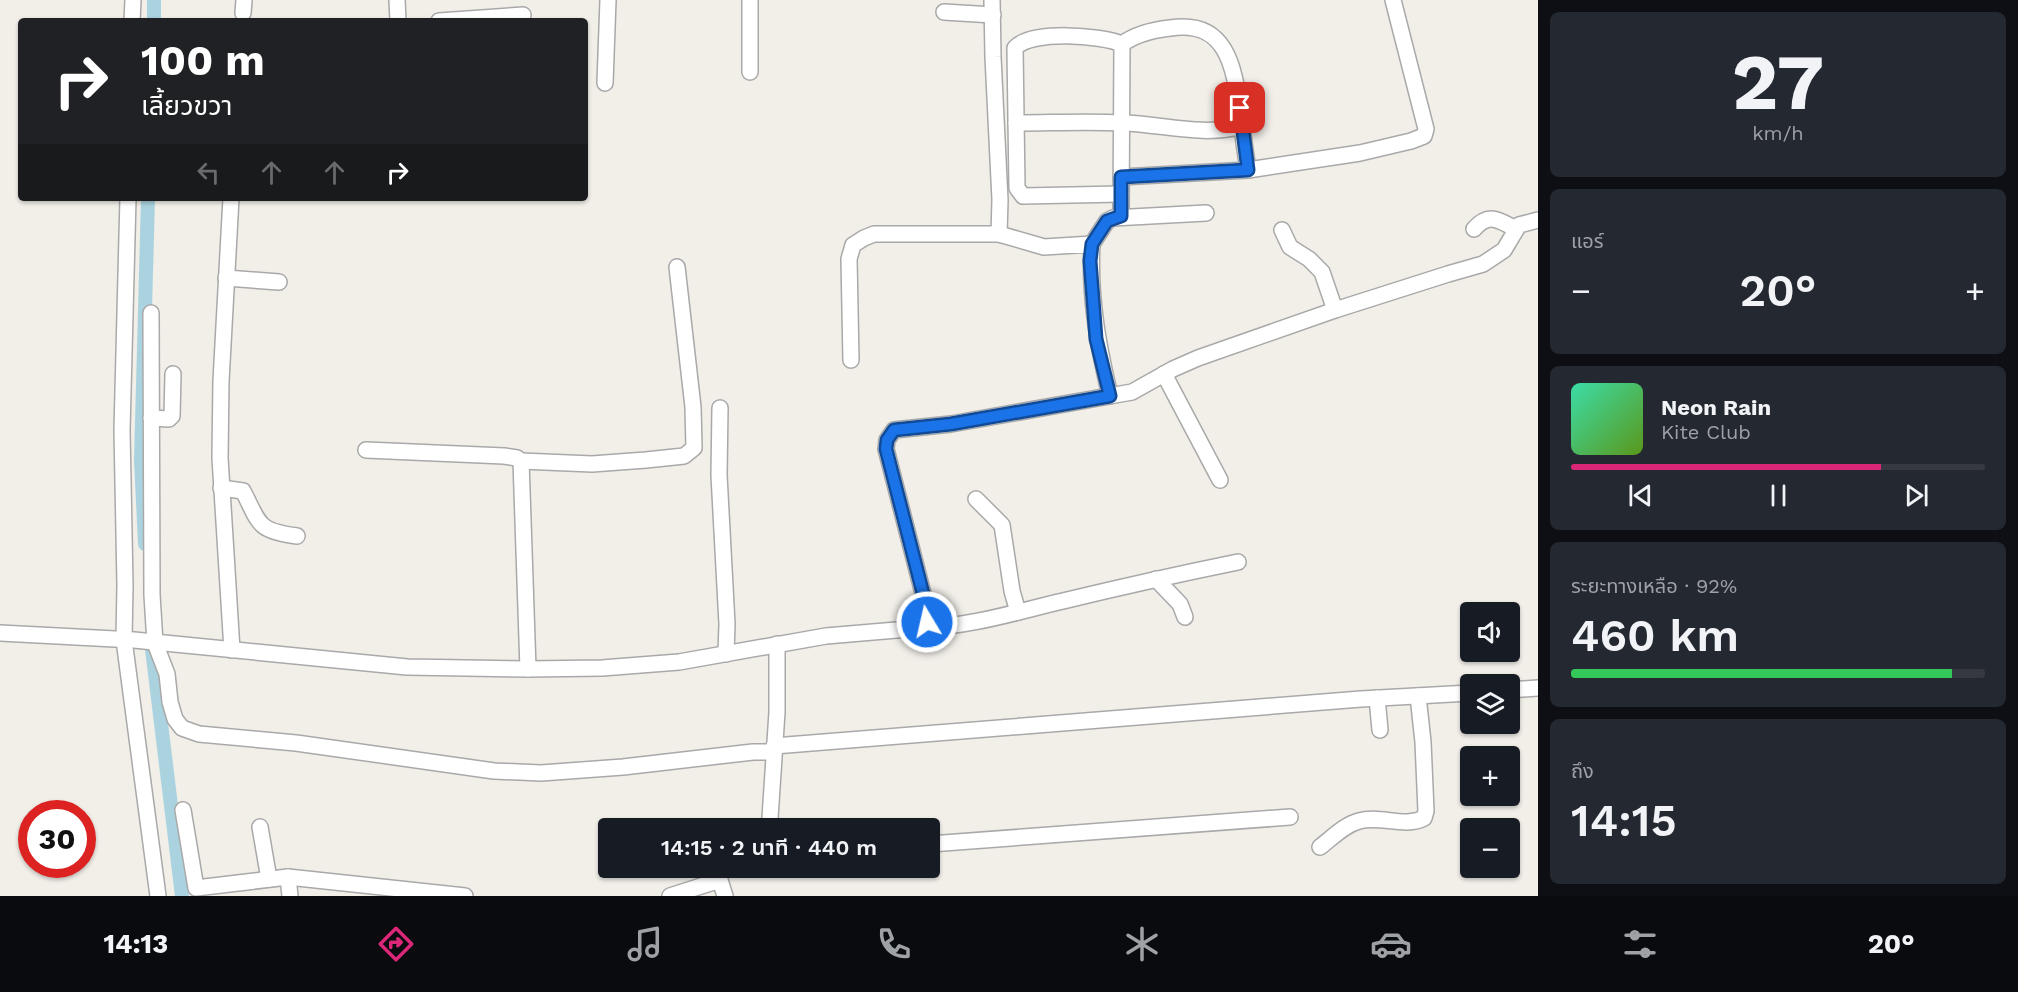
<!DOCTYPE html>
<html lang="th">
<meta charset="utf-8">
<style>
body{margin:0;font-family:"Work Sans","Noto Sans Thai",sans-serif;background:#242831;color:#f1f3f6;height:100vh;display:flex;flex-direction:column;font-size:22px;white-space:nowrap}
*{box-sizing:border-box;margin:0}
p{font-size:20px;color:#9ea1a6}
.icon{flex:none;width:33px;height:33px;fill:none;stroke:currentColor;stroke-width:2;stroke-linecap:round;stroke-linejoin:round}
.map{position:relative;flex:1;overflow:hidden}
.drawer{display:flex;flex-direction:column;gap:12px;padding:12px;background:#0d0f14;width:480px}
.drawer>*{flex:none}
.guide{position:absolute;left:18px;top:18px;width:570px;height:183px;border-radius:6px;box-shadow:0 2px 4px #0004;background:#202124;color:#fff;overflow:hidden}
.controls{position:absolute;left:1460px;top:602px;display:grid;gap:12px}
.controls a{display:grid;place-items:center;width:60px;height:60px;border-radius:6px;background:#171b24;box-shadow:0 2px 4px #0004;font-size:30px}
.speed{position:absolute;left:18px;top:800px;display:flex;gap:12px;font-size:30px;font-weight:700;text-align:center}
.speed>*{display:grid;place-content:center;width:78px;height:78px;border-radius:50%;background:#171b24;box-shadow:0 2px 4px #0004;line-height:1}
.speed .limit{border:9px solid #d22;background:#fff;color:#111}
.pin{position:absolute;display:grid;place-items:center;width:51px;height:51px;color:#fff;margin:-26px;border-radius:12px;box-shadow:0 3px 9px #0006}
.me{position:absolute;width:66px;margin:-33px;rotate:351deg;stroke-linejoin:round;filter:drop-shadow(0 0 4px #0008)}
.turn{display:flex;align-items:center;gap:21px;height:126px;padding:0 24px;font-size:27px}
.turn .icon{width:78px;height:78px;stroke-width:2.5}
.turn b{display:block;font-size:42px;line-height:51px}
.lanes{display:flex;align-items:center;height:57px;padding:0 24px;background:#0003;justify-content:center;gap:30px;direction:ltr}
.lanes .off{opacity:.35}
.big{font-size:45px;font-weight:600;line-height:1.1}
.drawer .widget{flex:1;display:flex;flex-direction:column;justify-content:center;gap:9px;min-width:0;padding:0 21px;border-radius:9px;background:#242831}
.drawer .dial{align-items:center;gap:0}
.dial b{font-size:78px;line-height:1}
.song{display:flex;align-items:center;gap:18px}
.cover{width:72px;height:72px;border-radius:9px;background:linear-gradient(135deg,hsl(160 70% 55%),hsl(90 70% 35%))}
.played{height:6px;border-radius:3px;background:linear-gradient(90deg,#db2777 75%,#363941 75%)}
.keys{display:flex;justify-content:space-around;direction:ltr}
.heat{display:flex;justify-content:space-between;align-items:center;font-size:33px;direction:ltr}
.charge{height:9px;border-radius:4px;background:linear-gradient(90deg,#34c759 92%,#363941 0)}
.trip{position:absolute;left:598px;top:818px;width:342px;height:60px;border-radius:6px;background:#171b24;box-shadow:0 2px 4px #0004;font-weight:600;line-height:60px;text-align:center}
.tab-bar{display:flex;height:96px;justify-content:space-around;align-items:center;background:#090b0e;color:#9ea1a6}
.tab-bar .icon{width:42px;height:42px}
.tab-bar .on{color:#db2777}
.tab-bar b{font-size:27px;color:#f1f3f6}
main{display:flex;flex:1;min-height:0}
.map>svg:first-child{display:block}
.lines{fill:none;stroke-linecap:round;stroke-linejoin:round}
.canal{stroke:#aad3df;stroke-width:14}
.minor-casing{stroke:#a9a9a9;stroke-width:18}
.minor{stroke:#fff;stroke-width:15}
.route-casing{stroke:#114b97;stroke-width:15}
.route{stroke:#1a73e8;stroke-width:10}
</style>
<main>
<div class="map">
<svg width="1538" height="896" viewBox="0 0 1538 896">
<rect width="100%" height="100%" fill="#f2efe9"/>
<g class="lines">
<!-- canal -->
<g class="canal">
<path d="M154,21V0"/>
<path d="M145,544L141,460L148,198"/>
<path d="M151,641L182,896"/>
</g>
<!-- minor casing -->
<g class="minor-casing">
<g id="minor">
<path d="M397,0L398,21"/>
<path d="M992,0L993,57L1000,200L999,234"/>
<path d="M944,12L993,15"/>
<path d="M243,13L244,0"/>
<path d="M132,21L133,0"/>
<path d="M439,21L523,15"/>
<path d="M750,72V0"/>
<path d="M605,83L608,0"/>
<path d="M1016,123C1052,123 1087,121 1123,123C1163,124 1202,137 1242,126"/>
<path d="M1121,177L1248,170"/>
<path d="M1121,194L1023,196L1017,188L1015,48C1031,30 1101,35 1122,44"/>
<path d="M128,198L122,430L125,585L124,640L158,896"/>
<path d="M231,198L221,381L220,458L232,650"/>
<path d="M1121,216L1122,44C1136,34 1152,30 1170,28C1226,19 1234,66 1240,110C1242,130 1245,150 1248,170L1360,153L1411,141L1424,136L1426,129L1393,0"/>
<path d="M1474,229C1489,212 1498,220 1516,229"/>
<path d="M1282,230L1290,247L1309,259L1322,272L1335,310"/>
<path d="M1092,244L1107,221L1113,218L1206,213"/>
<path d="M226,278L279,282"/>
<path d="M151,313L152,595L155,643L167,674L170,702L175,719L182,728L199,734L296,743L494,771L541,773L623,767L753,752H774"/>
<path d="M851,360L849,259L853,245L864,238L874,234H999L1044,247L1092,244C1089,296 1098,345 1110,396"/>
<path d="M1164,374L1220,480"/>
<path d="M720,408L719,475L727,624L726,654"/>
<path d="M151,418L169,419L172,416L173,374"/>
<path d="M366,450L504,456L517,458L521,461L528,669"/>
<path d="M521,461L592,464L646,460L684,456L694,448L693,407L677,267"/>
<path d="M221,488L243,491C260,524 257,531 297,536"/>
<path d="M976,499L1002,525L1012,591L1018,612"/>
<path d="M1156,579L1180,604L1185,617"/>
<path d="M920,628C969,627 1016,612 1063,601C1121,587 1179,574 1238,562"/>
<path d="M0,633L134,640L407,667L528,669L602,668L679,662L826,636L920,628L927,622L928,613L886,449L887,440L894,430L951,424L1132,392L1173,369L1198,358L1335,310L1448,274L1483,264L1504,250L1519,225L1538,220"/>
<path d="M1509,690L1538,688"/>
<path d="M1377,698L1380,730"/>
<path d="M774,746L1361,699L1470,693"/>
<path d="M183,810L196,888L288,877L465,896"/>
<path d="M260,827L269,879"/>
<path d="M772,828L770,818L777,712V644"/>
<path d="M930,844L1290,817"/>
<path d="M1320,847C1332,838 1344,825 1359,821C1380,815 1405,828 1424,818L1426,811L1423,742L1418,696"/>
<path d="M288,877L290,896"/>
<path d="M670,896L720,880L725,896"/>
</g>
</g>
<!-- minor -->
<use href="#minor" class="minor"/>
</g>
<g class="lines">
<!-- route casing -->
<g class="route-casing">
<path id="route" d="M927,622L928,613L886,449L887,440L894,430L951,424L1110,396L1096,339L1090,261L1092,244L1107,221L1121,216V177L1248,170L1240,108"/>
</g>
<!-- route -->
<use href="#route" class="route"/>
</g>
</svg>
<div class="controls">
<a><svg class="icon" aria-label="sound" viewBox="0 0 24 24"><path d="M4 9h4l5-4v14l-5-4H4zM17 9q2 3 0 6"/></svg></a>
<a><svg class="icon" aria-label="layers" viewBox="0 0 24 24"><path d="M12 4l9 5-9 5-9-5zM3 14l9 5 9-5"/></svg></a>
<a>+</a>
<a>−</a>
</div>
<div class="speed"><div class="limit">30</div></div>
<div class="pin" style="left:1240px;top:108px;background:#d93025"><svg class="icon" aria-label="arrive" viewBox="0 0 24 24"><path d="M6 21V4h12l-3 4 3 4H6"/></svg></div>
<svg class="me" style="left:927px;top:622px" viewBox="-20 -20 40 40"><circle r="17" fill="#1a73e8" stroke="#fff" stroke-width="3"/><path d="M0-11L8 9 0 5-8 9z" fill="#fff"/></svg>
<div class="trip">14:15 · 2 นาที · 440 m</div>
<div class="guide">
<div class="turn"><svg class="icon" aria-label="right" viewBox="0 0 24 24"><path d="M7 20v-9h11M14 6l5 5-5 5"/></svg><div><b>100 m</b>เลี้ยวขวา</div></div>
<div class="lanes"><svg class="icon off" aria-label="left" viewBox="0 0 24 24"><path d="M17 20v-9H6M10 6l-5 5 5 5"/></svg><svg class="icon off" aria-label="ahead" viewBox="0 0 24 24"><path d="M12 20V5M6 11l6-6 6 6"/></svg><svg class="icon off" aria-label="ahead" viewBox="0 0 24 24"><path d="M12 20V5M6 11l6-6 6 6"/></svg><svg class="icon" aria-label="right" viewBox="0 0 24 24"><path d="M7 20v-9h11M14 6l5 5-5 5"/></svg></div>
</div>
</div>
<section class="drawer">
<div class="widget dial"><b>27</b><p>km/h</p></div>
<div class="widget"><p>แอร์</p>
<div class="heat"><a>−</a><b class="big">20°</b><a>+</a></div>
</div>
<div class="widget">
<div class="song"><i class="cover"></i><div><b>Neon Rain</b><p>Kite Club</p></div></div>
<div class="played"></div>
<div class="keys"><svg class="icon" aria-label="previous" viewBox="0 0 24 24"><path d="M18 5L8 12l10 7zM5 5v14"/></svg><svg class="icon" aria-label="pause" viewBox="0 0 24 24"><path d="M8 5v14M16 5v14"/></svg><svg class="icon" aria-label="next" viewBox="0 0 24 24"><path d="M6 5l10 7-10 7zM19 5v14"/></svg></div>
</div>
<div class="widget"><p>ระยะทางเหลือ · 92%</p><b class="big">460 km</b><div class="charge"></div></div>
<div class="widget"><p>ถึง</p><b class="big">14:15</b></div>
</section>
</main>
<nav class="tab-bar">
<b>14:13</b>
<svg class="icon on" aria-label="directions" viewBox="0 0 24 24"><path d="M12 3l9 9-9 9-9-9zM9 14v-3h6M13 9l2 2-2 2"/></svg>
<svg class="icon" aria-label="music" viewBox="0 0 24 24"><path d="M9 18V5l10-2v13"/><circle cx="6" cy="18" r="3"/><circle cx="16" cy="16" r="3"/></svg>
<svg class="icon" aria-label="phone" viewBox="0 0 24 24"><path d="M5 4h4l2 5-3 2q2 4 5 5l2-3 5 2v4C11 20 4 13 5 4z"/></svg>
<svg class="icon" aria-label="climate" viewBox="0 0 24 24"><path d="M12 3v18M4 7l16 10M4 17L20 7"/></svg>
<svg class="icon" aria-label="car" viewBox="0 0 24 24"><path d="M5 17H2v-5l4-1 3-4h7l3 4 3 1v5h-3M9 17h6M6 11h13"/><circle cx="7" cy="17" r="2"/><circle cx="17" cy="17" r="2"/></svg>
<svg class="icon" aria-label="filters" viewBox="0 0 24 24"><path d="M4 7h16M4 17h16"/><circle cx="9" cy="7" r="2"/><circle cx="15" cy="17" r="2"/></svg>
<b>20°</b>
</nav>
